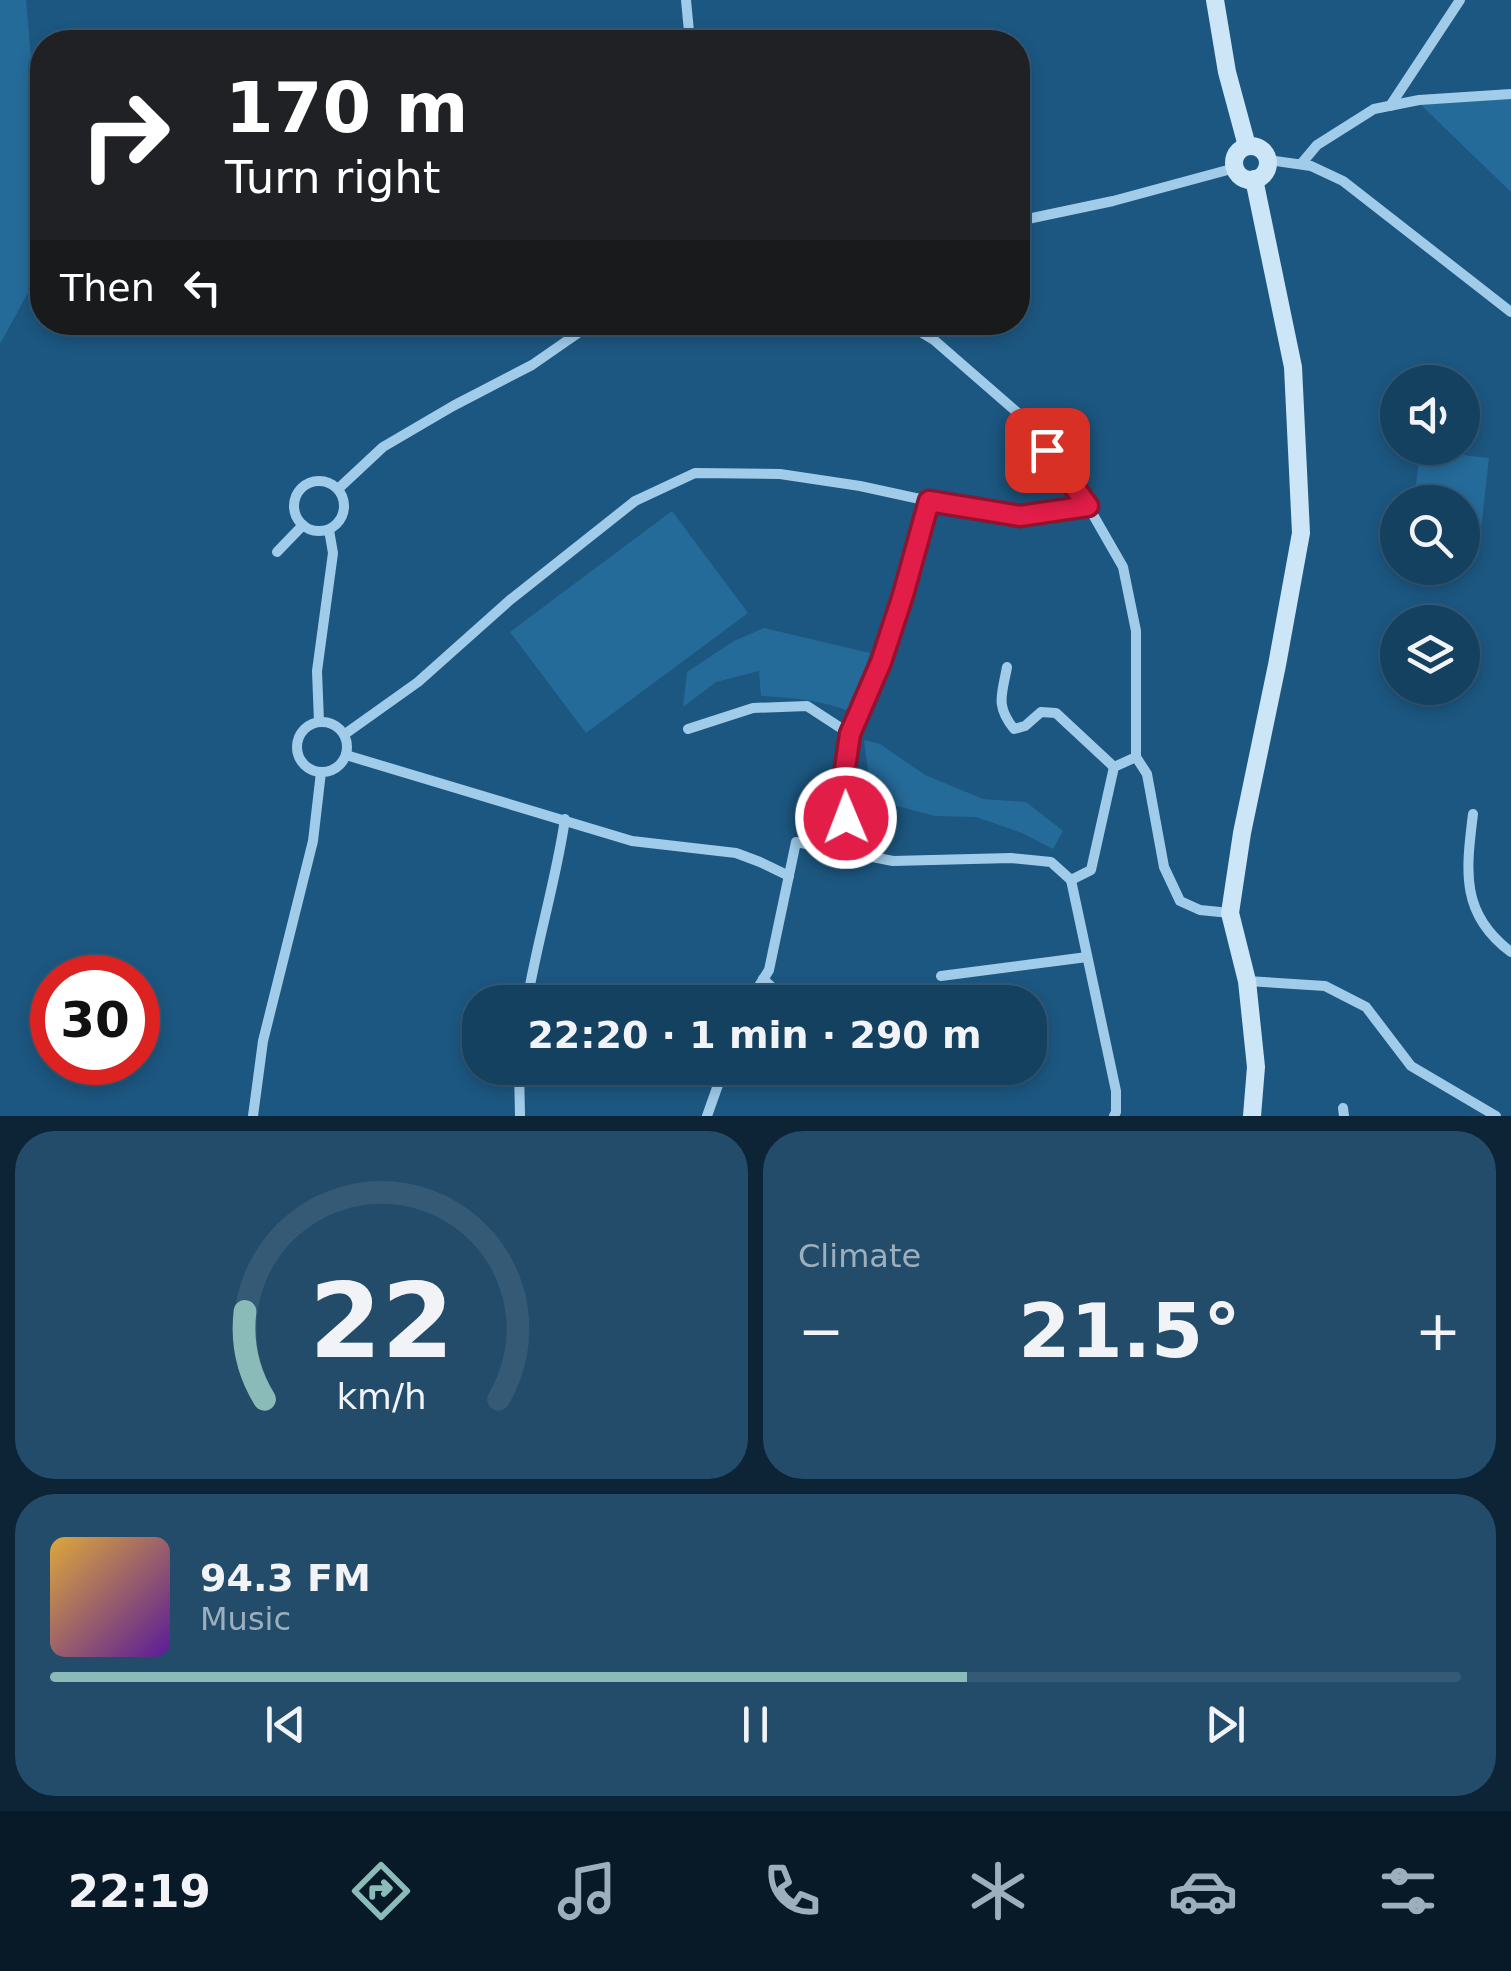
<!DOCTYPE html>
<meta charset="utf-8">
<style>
body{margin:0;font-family:"DejaVu Sans",sans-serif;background:#224c6a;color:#f1f3f6;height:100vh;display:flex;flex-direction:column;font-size:38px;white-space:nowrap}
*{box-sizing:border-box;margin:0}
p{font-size:32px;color:#9dafbd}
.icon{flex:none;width:55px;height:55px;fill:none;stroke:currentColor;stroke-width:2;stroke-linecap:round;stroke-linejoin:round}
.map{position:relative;height:1116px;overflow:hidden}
.side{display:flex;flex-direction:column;gap:15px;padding:15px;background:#0c2435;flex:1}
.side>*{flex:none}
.banner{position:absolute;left:30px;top:30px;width:1000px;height:305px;border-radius:40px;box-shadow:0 5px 15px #0003,0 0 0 2px #345a76;background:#202124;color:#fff;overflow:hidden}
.buttons{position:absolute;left:1380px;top:365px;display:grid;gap:20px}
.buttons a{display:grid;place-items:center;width:100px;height:100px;border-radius:50%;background:#154161;box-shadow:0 5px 15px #0003,0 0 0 2px #345a76;font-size:50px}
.speed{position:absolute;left:30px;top:955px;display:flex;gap:20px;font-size:50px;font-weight:700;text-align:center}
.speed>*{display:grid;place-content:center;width:130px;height:130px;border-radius:50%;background:#154161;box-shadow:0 5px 15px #0003,0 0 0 2px #345a76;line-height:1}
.speed .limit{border:15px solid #d22;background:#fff;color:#111}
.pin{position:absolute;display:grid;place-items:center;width:85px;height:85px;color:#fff;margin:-42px;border-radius:20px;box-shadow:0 5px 15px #0006}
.me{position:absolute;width:110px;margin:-55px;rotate:359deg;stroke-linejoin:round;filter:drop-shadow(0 0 8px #0008)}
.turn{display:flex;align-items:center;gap:35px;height:210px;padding:0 30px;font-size:45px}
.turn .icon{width:130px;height:130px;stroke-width:2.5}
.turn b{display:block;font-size:70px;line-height:85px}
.then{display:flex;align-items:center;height:95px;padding:0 30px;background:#0003;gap:20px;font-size:38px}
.big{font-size:75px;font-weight:700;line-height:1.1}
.side .widget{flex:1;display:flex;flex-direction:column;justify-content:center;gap:15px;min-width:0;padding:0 35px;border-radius:40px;background:#224c6a}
.side .dial{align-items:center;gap:0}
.dial svg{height:260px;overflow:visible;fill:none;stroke:#345a76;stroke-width:7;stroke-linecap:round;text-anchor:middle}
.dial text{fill:#f1f3f6;stroke:none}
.song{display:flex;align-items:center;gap:30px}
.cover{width:120px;height:120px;border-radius:15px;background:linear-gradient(135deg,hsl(40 70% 55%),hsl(270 70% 35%))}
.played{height:10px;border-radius:5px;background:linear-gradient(90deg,#8bbbb9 65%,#345a76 65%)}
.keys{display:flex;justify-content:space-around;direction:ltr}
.heat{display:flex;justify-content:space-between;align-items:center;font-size:55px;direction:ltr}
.side .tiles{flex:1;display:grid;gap:15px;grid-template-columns:1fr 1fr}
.widget:last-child{grid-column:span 2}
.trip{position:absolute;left:462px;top:985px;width:585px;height:100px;border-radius:40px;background:#154161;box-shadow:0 5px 15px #0003,0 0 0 2px #345a76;font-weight:700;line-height:100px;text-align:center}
.dock{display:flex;height:160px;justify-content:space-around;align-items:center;background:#081a27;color:#9dafbd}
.dock .icon{width:70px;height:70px}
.dock .on{color:#8bbbb9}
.dock b{font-size:45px;color:#f1f3f6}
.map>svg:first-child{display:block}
.green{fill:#256b9a}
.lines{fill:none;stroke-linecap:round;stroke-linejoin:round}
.minor{stroke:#a0ccea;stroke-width:10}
.secondary{stroke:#cce5f7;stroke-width:18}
.route-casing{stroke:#92132f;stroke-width:25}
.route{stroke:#e11d48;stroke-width:18}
</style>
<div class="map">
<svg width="1511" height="1116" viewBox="0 0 1511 1116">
<rect width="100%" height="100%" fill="#1c5781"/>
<!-- green -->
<g class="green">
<path d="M0,0H26L31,58L42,73V267L0,344Z"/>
<path d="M1511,90V192L1420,104Z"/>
<path d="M1420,450L1489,458L1480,538L1463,536L1462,502H1414Z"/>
<path d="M672,511L748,613L586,733L510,632Z"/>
<path d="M764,628L870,653L851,712C822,700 793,698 761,696L759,671L716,682L683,707L687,672L734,641Z"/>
<path d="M864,740L880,744L925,775L983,799L1026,802L1063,831L1053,849L1022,833L976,817L935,816L897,806L871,795Z"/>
</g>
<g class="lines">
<!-- minor -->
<g class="minor">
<path d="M686,0L690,42"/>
<path d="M1390,106L1460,0"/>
<path d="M1268,160L1311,166L1343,181L1511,312"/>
<path d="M1301,164L1317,145L1374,109L1419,100L1511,94"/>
<path d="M1018,221L1113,201L1235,168"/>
<path d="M904,322L934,340L1027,421L1088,506L1123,567L1136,631V757"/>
<circle cx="319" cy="506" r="25"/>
<path d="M338,489L383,447L453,406L532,365L594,322"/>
<path d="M277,552L303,525"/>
<path d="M1007,667C1002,695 995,705 1014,729L1025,726L1041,712L1056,713L1114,767"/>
<circle cx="322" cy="747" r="25"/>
<path d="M319,722L317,671L333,553L329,530"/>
<path d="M688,729L753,708L807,706L850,734"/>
<path d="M345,734L418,682L510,600L635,501L695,473L780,474L860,486L929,501L1020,516L1088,506"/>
<path d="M346,755L632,841L736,853L760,862L789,876"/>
<path d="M1473,814C1466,871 1460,914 1511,952"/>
<path d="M850,853L843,782L850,734L881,662L903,595L929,501"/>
<path d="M1071,880L1116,1091V1112L1114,1116"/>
<path d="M941,976L1087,957"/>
<path d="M763,979L788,1002"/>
<path d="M1247,981L1325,986L1366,1007L1411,1066L1496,1116"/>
<path d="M527,1002C537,941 556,881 565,819"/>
<path d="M749,1002L769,970L796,842L893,861L1011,858L1051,862L1071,880L1091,870L1114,767L1136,757L1147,774L1164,867L1180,901L1200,910L1230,913"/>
<path d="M519,1068L520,1116"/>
<path d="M1343,1108L1344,1116"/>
<path d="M253,1116L263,1041L313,841L321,772"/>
<path d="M707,1116L724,1068"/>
</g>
<!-- secondary -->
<g class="secondary">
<path d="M1215,0L1227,72L1247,146"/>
<circle cx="1251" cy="163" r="17"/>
<path d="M1252,1116L1256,1067L1247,981L1230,913L1242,833L1277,665L1301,533L1293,367L1254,179"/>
</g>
</g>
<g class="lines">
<!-- route casing -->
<g class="route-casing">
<path id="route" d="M846,818L843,782L850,734L881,662L903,595L929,501L1020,516L1088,506L1047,450"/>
</g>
<!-- route -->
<use href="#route" class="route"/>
</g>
</svg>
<div class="buttons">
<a><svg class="icon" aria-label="sound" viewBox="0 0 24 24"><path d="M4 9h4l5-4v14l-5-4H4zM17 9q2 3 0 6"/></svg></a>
<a><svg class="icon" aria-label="search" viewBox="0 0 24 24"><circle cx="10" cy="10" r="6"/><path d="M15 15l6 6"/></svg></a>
<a><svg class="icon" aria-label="layers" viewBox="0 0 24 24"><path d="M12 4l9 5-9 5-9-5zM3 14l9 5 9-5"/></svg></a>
</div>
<div class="speed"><div class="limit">30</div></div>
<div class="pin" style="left:1047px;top:450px;background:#d93025"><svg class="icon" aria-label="arrive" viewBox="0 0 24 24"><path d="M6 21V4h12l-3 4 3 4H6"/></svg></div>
<svg class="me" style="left:846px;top:818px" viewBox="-20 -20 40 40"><circle r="17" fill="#e11d48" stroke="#fff" stroke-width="3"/><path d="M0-11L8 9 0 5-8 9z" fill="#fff"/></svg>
<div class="trip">22:20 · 1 min · 290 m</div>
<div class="banner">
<div class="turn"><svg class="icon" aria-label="right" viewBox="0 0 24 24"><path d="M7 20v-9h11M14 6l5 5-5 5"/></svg><div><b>170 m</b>Turn right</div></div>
<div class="then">Then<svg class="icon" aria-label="left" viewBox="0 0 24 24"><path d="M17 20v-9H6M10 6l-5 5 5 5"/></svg></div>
</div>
</div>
<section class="side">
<div class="tiles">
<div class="widget dial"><svg viewBox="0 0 100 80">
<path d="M14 69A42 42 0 1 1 86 69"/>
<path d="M14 69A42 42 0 0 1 8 42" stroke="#8bbbb9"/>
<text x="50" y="56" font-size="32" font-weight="700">22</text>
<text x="50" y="72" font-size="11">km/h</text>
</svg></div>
<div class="widget"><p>Climate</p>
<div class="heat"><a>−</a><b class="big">21.5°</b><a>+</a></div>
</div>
<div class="widget">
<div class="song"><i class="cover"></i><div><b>94.3 FM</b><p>Music</p></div></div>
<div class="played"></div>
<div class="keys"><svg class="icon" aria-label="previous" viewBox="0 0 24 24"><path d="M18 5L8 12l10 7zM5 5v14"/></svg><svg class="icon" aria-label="pause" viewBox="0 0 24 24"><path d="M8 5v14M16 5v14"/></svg><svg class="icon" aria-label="next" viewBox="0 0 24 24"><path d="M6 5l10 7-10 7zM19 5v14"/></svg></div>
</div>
</div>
</section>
<nav class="dock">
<b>22:19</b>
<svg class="icon on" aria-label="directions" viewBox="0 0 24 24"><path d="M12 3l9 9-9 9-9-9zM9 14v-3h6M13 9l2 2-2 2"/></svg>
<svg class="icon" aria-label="music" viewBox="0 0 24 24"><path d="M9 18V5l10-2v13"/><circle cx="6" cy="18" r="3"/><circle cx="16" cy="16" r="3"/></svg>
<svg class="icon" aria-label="phone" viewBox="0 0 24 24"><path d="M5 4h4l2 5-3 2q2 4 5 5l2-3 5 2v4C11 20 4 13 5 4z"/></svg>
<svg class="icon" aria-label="climate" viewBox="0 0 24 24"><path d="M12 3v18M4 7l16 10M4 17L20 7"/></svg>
<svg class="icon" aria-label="car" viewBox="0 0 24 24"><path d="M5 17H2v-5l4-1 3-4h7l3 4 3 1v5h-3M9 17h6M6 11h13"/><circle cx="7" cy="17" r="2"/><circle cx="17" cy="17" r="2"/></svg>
<svg class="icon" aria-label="filters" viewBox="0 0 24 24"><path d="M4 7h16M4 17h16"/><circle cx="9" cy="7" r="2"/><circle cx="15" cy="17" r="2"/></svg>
</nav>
